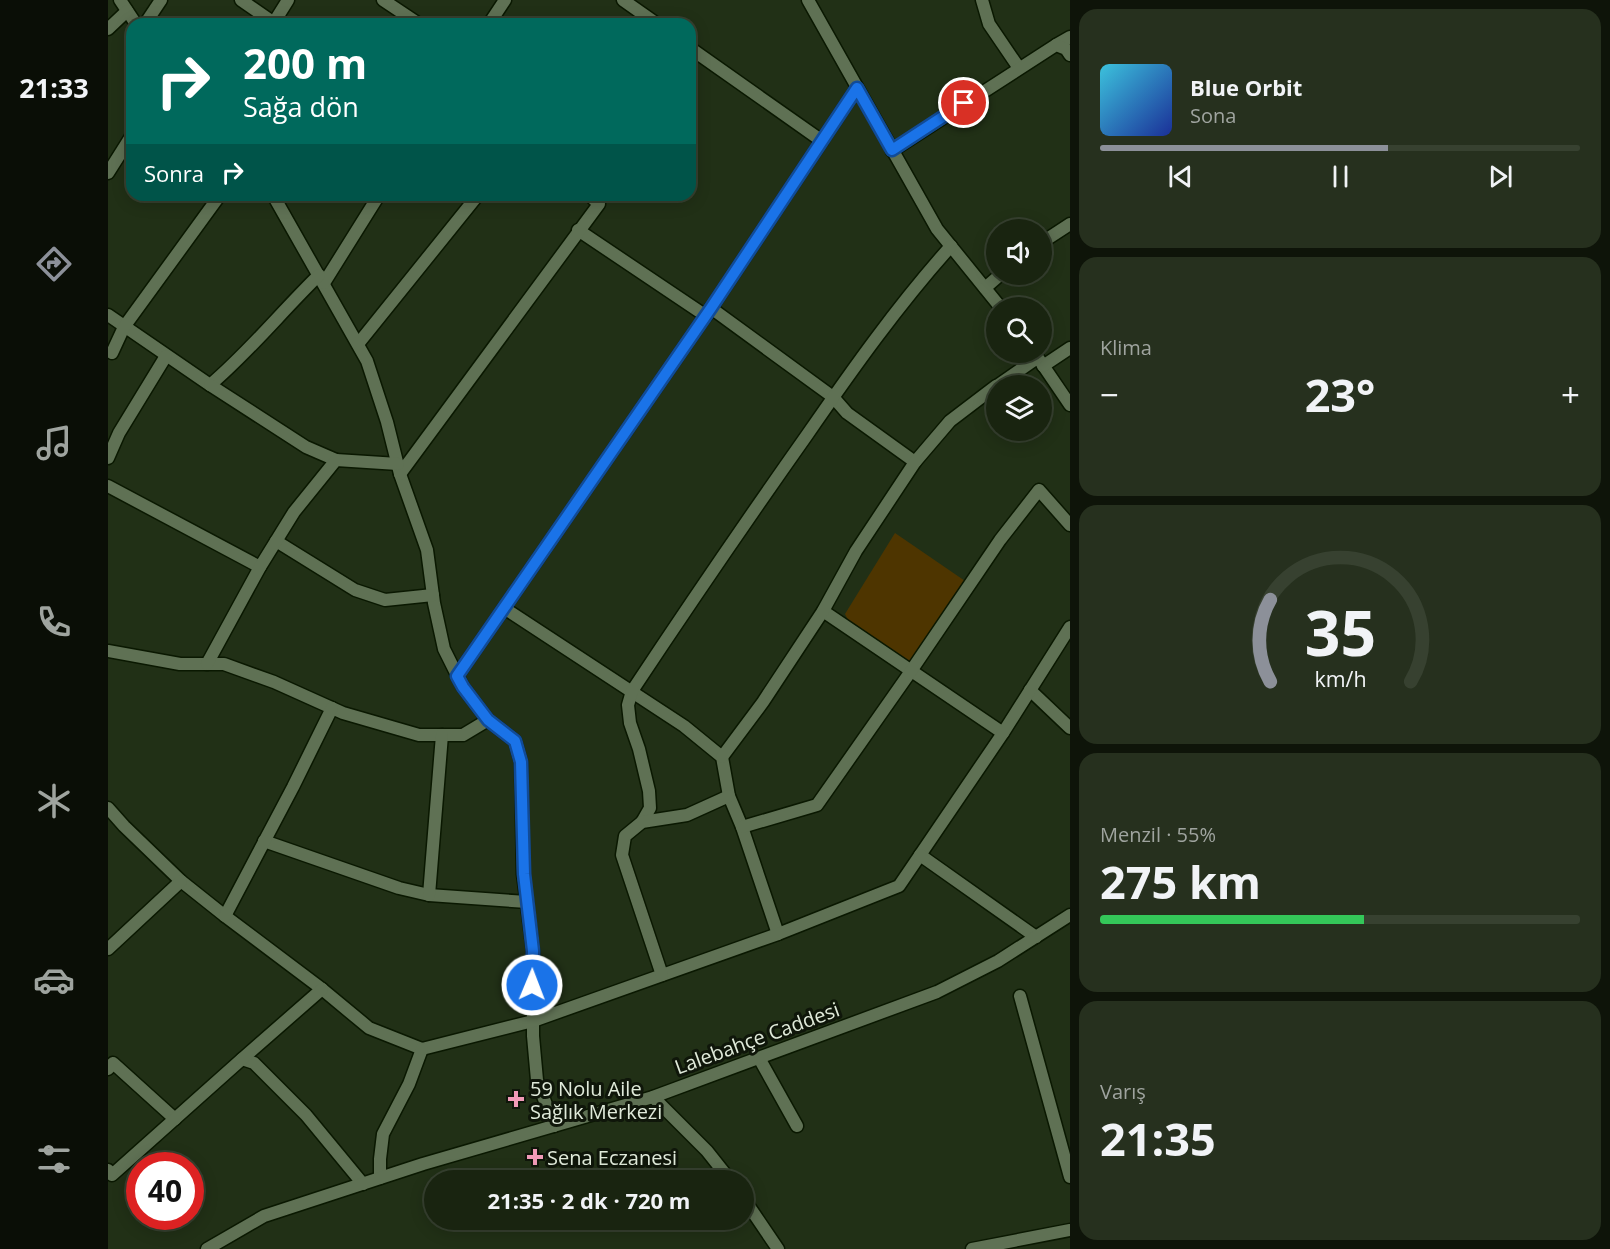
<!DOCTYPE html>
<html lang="tr">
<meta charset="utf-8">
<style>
body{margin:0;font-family:"Open Sans",sans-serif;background:#26301e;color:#f1f3f6;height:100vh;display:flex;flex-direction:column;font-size:22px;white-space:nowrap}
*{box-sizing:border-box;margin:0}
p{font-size:20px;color:#9fa49f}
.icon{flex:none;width:33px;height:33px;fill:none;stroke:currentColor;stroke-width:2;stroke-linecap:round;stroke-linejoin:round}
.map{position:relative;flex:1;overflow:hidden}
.side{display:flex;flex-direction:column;gap:9px;padding:9px;background:#0e1409;width:540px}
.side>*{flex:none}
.banner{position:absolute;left:18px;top:18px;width:570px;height:183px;border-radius:18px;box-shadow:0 3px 15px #0003,0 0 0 2px #374130;background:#00695c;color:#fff;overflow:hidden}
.buttons{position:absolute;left:878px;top:219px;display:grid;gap:12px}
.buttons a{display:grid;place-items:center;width:66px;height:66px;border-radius:50%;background:#192410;box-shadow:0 3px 15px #0003,0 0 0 2px #374130;font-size:30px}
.speed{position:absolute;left:18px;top:1152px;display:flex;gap:12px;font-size:30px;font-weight:700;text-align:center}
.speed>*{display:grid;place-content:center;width:78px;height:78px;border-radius:50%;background:#192410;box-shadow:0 3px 15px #0003,0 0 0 2px #374130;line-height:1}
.speed .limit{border:9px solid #d22;background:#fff;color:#111}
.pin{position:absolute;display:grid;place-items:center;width:51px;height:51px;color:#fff;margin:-26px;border:3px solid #fff;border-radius:50%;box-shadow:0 2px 6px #0007}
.me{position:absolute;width:66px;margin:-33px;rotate:1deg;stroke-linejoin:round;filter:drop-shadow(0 0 4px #0008)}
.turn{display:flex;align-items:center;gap:21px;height:126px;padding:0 18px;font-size:27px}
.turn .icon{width:78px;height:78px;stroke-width:2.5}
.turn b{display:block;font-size:42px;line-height:51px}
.then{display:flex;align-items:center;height:57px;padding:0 18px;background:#0003;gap:12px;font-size:22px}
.big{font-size:45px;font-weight:700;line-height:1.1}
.side .tile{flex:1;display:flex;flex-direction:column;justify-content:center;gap:9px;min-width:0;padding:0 21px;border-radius:18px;background:#26301e}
.side .dial{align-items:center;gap:0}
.dial svg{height:156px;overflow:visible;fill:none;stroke:#374130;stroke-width:7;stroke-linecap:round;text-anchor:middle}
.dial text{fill:#f1f3f6;stroke:none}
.song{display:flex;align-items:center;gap:18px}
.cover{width:72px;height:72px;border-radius:9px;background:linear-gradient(135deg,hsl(190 70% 55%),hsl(230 70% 35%))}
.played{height:6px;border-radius:3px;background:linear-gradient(90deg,#8c9099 60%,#374130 60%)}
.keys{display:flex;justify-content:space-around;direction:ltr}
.heat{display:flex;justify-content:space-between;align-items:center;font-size:33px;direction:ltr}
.charge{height:9px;border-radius:4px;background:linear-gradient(90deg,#34c759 55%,#374130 0)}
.trip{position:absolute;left:316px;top:1170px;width:330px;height:60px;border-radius:30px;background:#192410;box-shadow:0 3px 15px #0003,0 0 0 2px #374130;font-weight:700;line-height:60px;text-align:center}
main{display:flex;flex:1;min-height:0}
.tab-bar{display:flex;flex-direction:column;width:108px;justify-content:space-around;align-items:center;background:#0a0e06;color:#9fa49f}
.tab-bar .icon{width:42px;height:42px}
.tab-bar .selected{color:#8c9099}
.tab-bar b{font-size:27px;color:#f1f3f6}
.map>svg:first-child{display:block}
.green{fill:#4e3500}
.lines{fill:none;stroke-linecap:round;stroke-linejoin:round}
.minor-casing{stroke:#0a1801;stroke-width:15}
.minor{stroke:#5f7154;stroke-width:12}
.route-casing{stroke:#114b97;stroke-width:15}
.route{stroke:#1a73e8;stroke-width:10}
.poi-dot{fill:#f09ab7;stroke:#0f160a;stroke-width:2}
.labels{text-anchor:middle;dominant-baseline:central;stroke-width:6;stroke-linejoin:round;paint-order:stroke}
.street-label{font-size:20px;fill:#e0eada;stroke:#0f160a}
.poi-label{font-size:20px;fill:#e0eada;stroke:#0f160a;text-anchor:start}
</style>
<main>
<nav class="tab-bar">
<b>21:33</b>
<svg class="icon selected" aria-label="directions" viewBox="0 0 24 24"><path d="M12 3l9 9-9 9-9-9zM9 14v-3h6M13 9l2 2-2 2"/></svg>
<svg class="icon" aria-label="music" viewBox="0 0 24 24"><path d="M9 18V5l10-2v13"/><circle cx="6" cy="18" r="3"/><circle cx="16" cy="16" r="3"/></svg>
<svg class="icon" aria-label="phone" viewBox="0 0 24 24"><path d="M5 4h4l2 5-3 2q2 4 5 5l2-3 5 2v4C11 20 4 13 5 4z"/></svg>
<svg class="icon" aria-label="climate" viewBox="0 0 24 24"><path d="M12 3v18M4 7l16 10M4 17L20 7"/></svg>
<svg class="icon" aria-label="car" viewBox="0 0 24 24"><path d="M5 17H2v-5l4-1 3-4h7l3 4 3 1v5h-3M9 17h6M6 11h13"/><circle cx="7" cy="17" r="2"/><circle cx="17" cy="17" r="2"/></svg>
<svg class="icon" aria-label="filters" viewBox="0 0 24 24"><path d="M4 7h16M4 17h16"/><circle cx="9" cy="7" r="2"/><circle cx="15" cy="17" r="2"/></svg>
</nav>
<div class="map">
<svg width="962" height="1249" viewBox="0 0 962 1249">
<rect width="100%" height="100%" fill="#213016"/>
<!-- green -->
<path class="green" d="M787,533L860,583L809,660L800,662L741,622L737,614Z"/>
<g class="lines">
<!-- minor casing -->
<g class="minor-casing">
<g id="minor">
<path d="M12,0L28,24"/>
<path d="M133,0L166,23"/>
<path d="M275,0L311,24"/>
<path d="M515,0L549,24"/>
<path d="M700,0L829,229L893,308"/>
<path d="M874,0L881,24L911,68"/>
<path d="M37,24L53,0"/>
<path d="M165,24L180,0"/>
<path d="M381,24L397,0"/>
<path d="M0,29L19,11"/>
<path d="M948,45L962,37"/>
<path d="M582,48L714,141"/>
<path d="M784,151L948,45L958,49L962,55"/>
<path d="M0,173L24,135"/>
<path d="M165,195L259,361L279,422L292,474L319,550L326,603L336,649L355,687L380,720L407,741L413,762L415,874L425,951V1036L429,1080L446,1126"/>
<path d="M470,230L598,316"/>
<path d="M933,243L962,224"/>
<path d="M216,283L271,195"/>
<path d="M877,288L893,274"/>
<path d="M603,308L725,397L739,413L807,462"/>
<path d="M0,315L102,385C141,352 174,311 211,275"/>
<path d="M250,344L370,195"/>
<path d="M926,352L962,405"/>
<path d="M4,353L16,327L112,195"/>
<path d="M935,366L962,348"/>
<path d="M102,385L198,447L228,460"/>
<path d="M889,386L929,358"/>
<path d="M0,458L11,433L58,356"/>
<path d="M292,474L491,204L481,195"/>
<path d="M0,486L152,567"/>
<path d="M168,541L247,590L277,600L325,595"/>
<path d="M396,608L576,726L614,757L621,796L634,827L670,934"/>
<path d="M715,611L895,733"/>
<path d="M0,651L72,664H116L166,682L235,713L311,735H355L380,720"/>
<path d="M99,664L152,567L186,512L228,460L290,464"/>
<path d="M349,676L603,308L749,88"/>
<path d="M922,690L962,728"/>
<path d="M614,757L655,702L715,611L748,551L807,462L842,421L888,386"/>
<path d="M0,808L16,826L73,881L117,916L214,989L261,1028L314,1049L425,1021L670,934L791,886L895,733L962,627"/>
<path d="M534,822L542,808L541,791L531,749L522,723L520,705L524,691C581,605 639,520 699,435C744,370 790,305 843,246"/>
<path d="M634,827L709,805L803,671L892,540L931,490L962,525"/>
<path d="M156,841L291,888L321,895L419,902"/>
<path d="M812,855L928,937"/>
<path d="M321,895L334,735"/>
<path d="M117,916L185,787L224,708"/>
<path d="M0,949L73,881"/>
<path d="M554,975L514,855L517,836L534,822L579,815L621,796"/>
<path d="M912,996L962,1177"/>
<path d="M651,1058L689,1126"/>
<path d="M134,1059L146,1063L198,1115L255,1184"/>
<path d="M0,1069L5,1063L67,1119"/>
<path d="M545,1097L599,1151L622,1180"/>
<path d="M0,1170L4,1175L134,1059L214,989"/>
<path d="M272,1178V1159L275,1134L301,1084L314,1049"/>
<path d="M636,1199L670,1249"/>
<path d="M99,1249L156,1216L315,1164L545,1097L829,992L890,961L962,915"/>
<path d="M864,1249L962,1230"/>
</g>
</g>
<!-- minor -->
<use href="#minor" class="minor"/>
</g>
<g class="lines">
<!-- route casing -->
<g class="route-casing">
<path id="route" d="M424,985L425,951L416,874L413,762L407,741L380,720L355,687L349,676L603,308L749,88L784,150L856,103"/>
</g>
<!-- route -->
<use href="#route" class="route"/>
</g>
<!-- markers -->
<g class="poi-dot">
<path d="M405 1090h6v6h6v6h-6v6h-6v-6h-6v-6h6z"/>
<path d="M424 1148h6v6h6v6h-6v6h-6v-6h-6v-6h6z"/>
</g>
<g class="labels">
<!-- street labels -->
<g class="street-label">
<text transform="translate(649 1038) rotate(-20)">Lalebahçe Caddesi</text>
</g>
<!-- poi labels -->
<g class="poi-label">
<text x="422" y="1088">59 Nolu Aile<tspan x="422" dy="23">Sağlık Merkezi</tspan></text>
<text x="439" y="1157">Sena Eczanesi</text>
</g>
</g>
</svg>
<div class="buttons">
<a><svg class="icon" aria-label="sound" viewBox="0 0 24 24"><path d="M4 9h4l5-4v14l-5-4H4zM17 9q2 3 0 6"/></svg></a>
<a><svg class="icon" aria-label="search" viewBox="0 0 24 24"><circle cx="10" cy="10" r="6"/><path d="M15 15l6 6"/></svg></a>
<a><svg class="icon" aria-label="layers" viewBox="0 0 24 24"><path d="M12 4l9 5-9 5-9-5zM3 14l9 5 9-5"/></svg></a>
</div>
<div class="speed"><div class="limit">40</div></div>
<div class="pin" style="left:856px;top:103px;background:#d93025"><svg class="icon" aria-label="arrive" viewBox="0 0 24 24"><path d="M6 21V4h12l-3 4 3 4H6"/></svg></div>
<svg class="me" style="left:424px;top:985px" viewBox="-20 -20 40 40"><circle r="17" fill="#1a73e8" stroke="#fff" stroke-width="3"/><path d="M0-11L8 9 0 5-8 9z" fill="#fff"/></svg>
<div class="trip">21:35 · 2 dk · 720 m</div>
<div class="banner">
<div class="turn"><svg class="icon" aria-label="right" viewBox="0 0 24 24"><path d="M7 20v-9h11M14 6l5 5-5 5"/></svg><div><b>200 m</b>Sağa dön</div></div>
<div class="then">Sonra<svg class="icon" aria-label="right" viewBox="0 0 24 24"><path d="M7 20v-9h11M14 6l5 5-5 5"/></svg></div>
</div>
</div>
<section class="side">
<div class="tile">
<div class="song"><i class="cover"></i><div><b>Blue Orbit</b><p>Sona</p></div></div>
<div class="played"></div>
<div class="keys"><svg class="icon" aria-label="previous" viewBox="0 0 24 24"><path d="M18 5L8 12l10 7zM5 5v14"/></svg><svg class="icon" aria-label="pause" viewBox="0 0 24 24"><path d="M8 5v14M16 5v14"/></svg><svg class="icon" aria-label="next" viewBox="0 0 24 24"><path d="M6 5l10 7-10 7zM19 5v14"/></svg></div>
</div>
<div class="tile"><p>Klima</p>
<div class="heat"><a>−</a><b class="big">23°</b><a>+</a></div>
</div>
<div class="tile dial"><svg viewBox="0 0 100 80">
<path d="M14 69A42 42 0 1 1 86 69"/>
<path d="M14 69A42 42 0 0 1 14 27" stroke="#8c9099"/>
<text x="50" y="56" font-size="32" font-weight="700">35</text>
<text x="50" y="72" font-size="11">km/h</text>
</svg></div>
<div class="tile"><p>Menzil · 55%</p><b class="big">275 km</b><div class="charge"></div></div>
<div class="tile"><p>Varış</p><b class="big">21:35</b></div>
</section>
</main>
